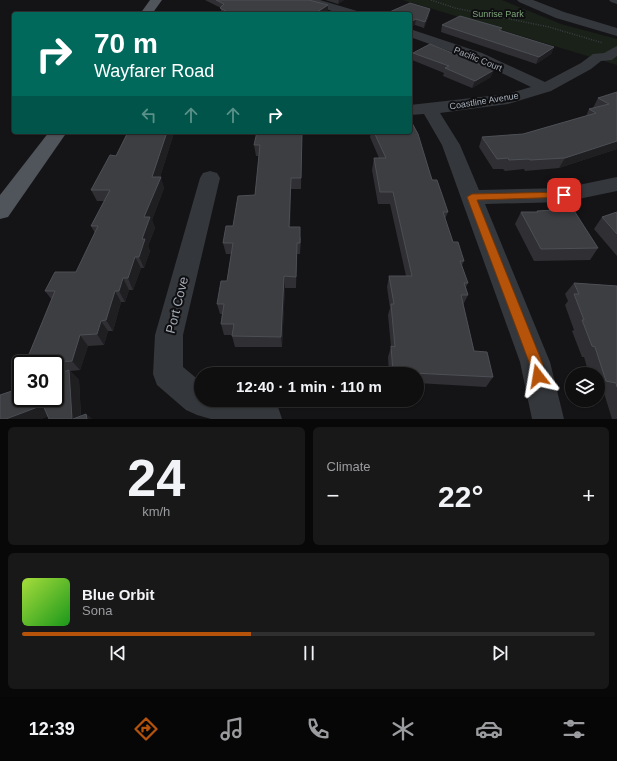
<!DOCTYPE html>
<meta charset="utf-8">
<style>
body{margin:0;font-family:Helvetica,sans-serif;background:#181819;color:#f1f3f6;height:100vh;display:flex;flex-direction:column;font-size:15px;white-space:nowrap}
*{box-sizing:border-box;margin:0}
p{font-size:13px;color:#9b9c9f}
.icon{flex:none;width:22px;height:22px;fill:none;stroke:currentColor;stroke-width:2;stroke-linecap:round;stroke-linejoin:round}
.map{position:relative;height:419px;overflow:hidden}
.details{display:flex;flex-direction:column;gap:8px;padding:8px;background:#080809;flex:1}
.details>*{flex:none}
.guide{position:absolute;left:12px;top:12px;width:400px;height:122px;border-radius:4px;box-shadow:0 1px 3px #0004,0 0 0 1px #2f2f30;background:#00695c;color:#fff;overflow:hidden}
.controls{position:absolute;left:565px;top:367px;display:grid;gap:8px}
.controls a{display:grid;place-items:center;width:40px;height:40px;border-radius:50%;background:#0f0f10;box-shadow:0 1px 3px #0004,0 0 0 1px #2f2f30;font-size:20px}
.speed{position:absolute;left:12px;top:355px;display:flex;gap:8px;font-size:20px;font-weight:700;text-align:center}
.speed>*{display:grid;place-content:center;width:52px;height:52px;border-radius:50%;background:#0f0f10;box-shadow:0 1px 3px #0004,0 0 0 1px #2f2f30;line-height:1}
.speed .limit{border:2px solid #111;border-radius:6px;background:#fff;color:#111}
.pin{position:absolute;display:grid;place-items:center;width:34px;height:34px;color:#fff;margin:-17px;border-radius:8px;box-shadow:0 2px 6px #0006}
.me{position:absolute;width:44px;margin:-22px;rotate:346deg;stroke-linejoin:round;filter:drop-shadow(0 0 3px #0008)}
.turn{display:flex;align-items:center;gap:14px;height:84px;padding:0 16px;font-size:18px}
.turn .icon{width:52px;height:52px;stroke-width:2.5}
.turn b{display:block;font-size:28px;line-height:34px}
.lanes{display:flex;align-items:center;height:38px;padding:0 16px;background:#0003;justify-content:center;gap:20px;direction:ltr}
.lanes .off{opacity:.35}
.big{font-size:30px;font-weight:700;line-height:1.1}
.details .tile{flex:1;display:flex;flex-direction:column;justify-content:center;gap:6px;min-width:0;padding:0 14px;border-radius:6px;background:#181819}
.details .dial{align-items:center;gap:0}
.dial b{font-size:52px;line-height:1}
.song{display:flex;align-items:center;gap:12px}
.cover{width:48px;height:48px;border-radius:6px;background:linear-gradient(135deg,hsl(80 70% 55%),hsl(120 70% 35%))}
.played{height:4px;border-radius:2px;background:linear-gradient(90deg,#b45309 40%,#2f2f30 40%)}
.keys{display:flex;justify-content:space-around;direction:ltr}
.heat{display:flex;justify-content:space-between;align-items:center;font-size:22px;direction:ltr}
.details .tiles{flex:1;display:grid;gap:8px;grid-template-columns:1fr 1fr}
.tile:last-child{grid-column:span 2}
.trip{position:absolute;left:194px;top:367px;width:230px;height:40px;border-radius:20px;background:#0f0f10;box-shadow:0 1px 3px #0004,0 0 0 1px #2f2f30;font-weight:700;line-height:40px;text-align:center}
.tabs{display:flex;height:64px;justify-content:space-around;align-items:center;background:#060606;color:#9b9c9f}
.tabs .icon{width:28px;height:28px}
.tabs .current{color:#b45309}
.tabs b{font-size:18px;color:#f1f3f6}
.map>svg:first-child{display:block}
.green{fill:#1a2119}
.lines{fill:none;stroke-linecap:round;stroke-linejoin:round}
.path{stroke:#3a3e42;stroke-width:1.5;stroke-dasharray:1 1.5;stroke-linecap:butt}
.minor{fill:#34373b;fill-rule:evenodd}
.major{fill:#50545b;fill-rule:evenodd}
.wall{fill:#303034}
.shaded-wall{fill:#1f1f22}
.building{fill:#3c3e42;stroke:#4c4f55}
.route{fill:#b45309;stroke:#753606}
.labels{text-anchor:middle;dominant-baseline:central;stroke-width:4;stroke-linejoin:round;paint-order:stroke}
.far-park-label{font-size:9px;fill:#7da579;stroke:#0f0f11}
.far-street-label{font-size:9px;fill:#a4adb8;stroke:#0f0f11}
.near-street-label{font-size:13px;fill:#a4adb8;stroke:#0f0f11}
</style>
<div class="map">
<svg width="617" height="419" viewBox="0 0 617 419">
<rect width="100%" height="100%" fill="#141416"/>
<!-- green -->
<path class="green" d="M403,0H502L561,24L617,39V65Z"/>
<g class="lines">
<!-- path -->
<path class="path" d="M431,0L455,8L549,27L603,43"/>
<!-- minor -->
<g class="minor">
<path d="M297,0H320L357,11L359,14H341L320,7L299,2Z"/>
<path d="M517,0H533L564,12L617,28V36L556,18L519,2Z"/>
<path d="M609,0H617V4L611,2Z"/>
<path d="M410,29L482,53L545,82L581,63L593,54L604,53L617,46V56L612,60L601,61L591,69L551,91L508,104L440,113L460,145L479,190L564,188L617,177V191L564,202L485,204L550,362L564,419H532L520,362L442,145L424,114L410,115V105L507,94L531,87L472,59L410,37Z"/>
<path d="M210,171L217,173L220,178L183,335V367L201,382V400H257L278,407L282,419H211L197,415L186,410L157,385L153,374L155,335L200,178L203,173Z"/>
</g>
<!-- major -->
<g class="major">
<path d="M150,0H162L152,14H140Z"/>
<path d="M49,132H67L8,217L0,219V195Z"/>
</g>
</g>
<!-- wall -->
<g class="wall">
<path d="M205,0H309L328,11L324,14H221V8Z"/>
<path d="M325,0H344L338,4Z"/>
<path d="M410,14L429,15L424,28L415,25Z"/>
<path d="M442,25L501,31L554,47L551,54L536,64L441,32Z"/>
<path d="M413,53L491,77L472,88L443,76L444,73L412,60Z"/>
<path d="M617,92V149L559,168L525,171L524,169L505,171L503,169H493L479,147L482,137L523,134L586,116L589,109L594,108H593L598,98Z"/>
<path d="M128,132H172L173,136L160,177L164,188L152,220L155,228L148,246L150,251L144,268H141L133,290H129L125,302H121L113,331H108L104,345L88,346L80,370L70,371L79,380L81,416L86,414L92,419H49L65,372H55V364H25L52,300L45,291L76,272L95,233L91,226L104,201H97L91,190L116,156Z"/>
<path d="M257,132H302L301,189H291L290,227L301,238L300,254H297L296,288H285L282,347H235L232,336L233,335H224L221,324L222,314H220L217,304L227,281L231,254H226L223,243L233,226L255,195L259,156H256L254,145Z"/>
<path d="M371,132H410L448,212L445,219L453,242L464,261L462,265L468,283L466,287L468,295L463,305L474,351L493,377L486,387L417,383V374H389L388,357L391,347L388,315L390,308L387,287L389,276H406L390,204H378L372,170L374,158H379L370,137Z"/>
<path d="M537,211L598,248L590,260L534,261L515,224L521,212H536Z"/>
<path d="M617,212V256L594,229L602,217Z"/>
<path d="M574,283L617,286V419H612L604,393L598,391V374H589L584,357H582L572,331L574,330L565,305L568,301L565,294Z"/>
</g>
<!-- shaded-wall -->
<g class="shaded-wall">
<path d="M339,0H344L338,4Z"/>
<path d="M328,5V11L324,14H314Z"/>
<path d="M430,9L429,15L424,28L425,22Z"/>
<path d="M416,19L415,25L410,28V22Z"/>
<path d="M554,47L551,54L536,64L539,57Z"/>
<path d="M494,70L491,77L472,88L475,81Z"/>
<path d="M167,132H172L173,136L157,186L161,177L164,188L152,220L155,228L148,246L150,251L144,268L139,257L144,217L152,177Z"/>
<path d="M617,141V149L559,168L565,158Z"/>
<path d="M291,178V189L290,238L289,227Z"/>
<path d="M297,243V254L296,288V277Z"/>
<path d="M135,257L141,268L133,290L128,278Z"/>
<path d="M284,276L285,288L282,347L281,337Z"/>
<path d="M123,278L129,290L125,302L119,291Z"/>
<path d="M115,291L121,302L113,331L106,320Z"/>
<path d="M101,321L108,331L104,345L97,334Z"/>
<path d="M80,335L88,346L80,370L72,361Z"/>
<path d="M69,370L79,380L81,419H72Z"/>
<path d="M43,405L54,414L42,419H6Z"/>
<path d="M86,414L92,419H87Z"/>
</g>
<!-- building -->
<g class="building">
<path d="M216,0H309L328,5L314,14H231L220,8L224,4Z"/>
<path d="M410,3L430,9L425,22L416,19L410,22V14H385Z"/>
<path d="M460,16L502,28L499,30L554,47L539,57L442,25Z"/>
<path d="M430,44L494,70L475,81L445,68L449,66L413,53Z"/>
<path d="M617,92V141L565,158L530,160L529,159L509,160L508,158L497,159L482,137L523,134L596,113L589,109L609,104L598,98Z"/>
<path d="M410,123H412L418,134L432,180H437L448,212H443L453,242H458L464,261H460L468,283H464L468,295H461L474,351L487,352L493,377L393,372L391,346L395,347L391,304H394L389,276H412L393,192H380L374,158H386L374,132H410Z"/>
<path d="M128,132H167L152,177H161L144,217H150L142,239H145L139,257H135L128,278H123L119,291H115L106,320L101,321L97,334L80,335L72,361L25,364L55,291H45L55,272H76L98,226H91L110,190H91L110,155L116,156Z"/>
<path d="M257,132H302L301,178H291L289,227H300V243H297L296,277L284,276L281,337L232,336L234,324H221L224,304H217L221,281H227L233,243H223L226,226H233L238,196L255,195L260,145H254Z"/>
<path d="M573,209L598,248L541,249L521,212H538L537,211Z"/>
<path d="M617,212V234L602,217Z"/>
<path d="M574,283L617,286V387L616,383L606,381L595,347L592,346L582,320H584L574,294H579Z"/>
<path d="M69,370L72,419H49L43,405L6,419H0V395L21,388V398H55V375Z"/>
<path d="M86,414L87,419H73Z"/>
</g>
<!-- route -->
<path class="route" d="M564,192L569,195L568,197L477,200L542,362L545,376L543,380L538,382L534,380L529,362L467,197L472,194Z"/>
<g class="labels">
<!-- far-park labels -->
<g class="far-park-label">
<text x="498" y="14">Sunrise Park</text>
</g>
<!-- far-street labels -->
<g class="far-street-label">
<text transform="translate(478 59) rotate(22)">Pacific Court</text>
<text transform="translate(484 101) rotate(-9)">Coastline Avenue</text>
</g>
<!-- near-street labels -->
<g class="near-street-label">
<text transform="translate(177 305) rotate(-76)">Port Cove</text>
</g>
</g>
</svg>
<div class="controls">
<a><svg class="icon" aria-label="layers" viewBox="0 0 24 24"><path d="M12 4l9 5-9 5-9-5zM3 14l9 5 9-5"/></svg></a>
</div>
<div class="speed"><div class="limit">30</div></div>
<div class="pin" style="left:564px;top:195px;background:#d93025"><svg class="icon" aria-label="arrive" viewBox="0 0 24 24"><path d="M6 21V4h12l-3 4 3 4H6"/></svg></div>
<svg class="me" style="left:538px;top:376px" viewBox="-20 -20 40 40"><path d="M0-17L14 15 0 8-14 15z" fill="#b45309" stroke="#fff" stroke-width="4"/></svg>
<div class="trip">12:40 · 1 min · 110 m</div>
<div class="guide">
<div class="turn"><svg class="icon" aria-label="right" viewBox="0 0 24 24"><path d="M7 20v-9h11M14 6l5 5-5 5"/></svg><div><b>70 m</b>Wayfarer Road</div></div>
<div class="lanes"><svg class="icon off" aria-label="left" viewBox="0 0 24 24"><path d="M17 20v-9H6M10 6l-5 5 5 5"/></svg><svg class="icon off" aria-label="ahead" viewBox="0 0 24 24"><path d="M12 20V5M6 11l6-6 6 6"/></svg><svg class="icon off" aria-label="ahead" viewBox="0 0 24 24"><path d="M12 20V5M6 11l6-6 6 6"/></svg><svg class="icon" aria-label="right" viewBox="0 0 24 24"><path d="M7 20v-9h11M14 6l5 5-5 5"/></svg></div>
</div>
</div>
<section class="details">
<div class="tiles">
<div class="tile dial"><b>24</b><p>km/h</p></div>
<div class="tile"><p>Climate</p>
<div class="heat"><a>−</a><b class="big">22°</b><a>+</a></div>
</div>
<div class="tile">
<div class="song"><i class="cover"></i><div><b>Blue Orbit</b><p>Sona</p></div></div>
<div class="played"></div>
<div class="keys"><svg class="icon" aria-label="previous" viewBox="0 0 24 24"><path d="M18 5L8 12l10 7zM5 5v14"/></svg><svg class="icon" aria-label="pause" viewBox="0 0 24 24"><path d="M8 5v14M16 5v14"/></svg><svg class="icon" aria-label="next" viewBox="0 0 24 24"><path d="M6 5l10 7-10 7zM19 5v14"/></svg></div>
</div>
</div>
</section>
<nav class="tabs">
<b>12:39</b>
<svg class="icon current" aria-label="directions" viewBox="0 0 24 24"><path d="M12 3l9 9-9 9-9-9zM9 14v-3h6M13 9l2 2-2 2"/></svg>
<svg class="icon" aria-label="music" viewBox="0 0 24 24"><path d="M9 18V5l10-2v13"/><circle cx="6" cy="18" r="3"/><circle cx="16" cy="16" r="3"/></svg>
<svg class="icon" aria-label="phone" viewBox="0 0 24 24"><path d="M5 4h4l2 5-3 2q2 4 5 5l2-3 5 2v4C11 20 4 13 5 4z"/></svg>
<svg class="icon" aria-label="climate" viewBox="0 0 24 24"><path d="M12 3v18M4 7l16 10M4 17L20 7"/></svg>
<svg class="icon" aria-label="car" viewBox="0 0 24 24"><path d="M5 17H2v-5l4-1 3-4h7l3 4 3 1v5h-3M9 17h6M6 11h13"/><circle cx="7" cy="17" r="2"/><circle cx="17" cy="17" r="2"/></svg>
<svg class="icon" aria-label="filters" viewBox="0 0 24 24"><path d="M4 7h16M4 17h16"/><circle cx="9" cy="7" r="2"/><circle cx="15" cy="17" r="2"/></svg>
</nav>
